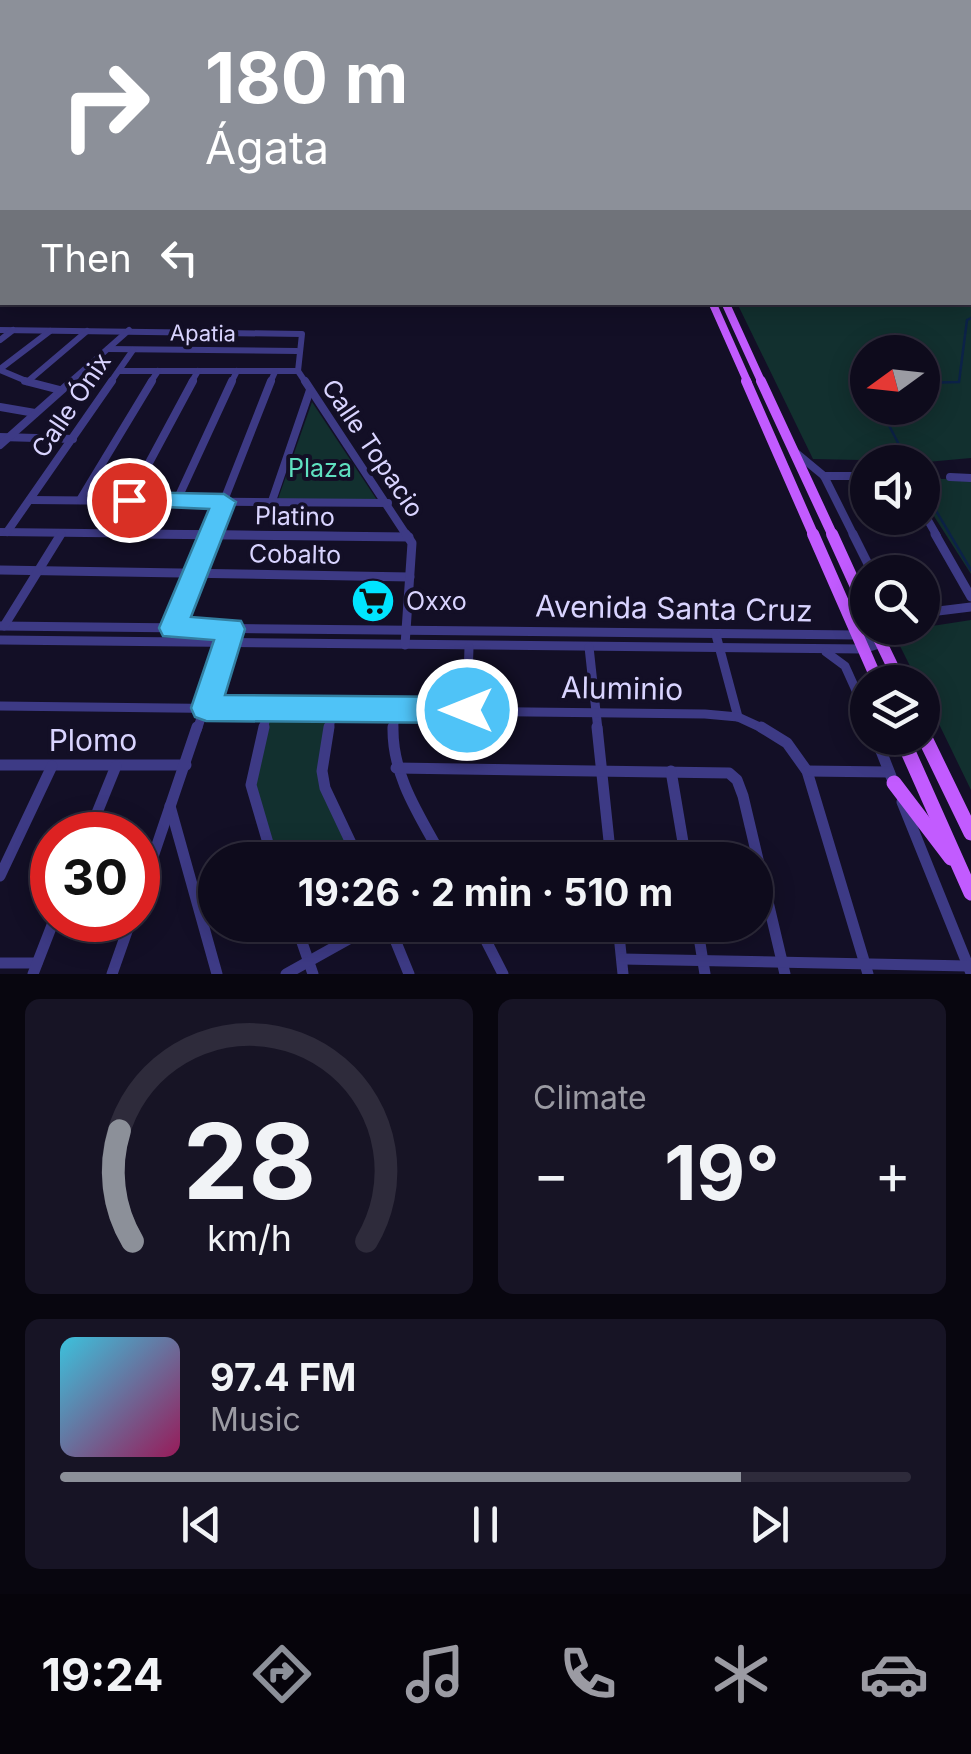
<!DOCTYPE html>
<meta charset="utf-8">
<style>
body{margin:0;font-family:Inter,sans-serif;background:#171425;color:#f1f3f6;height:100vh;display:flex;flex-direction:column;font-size:38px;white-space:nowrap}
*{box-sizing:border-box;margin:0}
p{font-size:32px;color:#9b9ba3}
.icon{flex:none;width:55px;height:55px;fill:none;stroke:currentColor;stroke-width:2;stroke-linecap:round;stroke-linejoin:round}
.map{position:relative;height:974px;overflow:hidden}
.details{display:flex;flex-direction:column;gap:25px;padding:25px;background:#08060f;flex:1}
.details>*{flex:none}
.top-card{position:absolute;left:0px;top:0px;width:972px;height:305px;box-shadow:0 5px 25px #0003,0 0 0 2px #2e2b3b;background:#8c9099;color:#fff;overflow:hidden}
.needle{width:65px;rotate:255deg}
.controls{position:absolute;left:850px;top:335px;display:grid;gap:20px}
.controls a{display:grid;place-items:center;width:90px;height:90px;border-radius:50%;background:#0e0b1c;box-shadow:0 5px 25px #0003,0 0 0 2px #2e2b3b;font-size:50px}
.speed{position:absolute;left:30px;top:812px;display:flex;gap:20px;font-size:50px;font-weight:700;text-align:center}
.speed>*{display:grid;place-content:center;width:130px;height:130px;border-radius:50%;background:#0e0b1c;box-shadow:0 5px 25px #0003,0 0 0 2px #2e2b3b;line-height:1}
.speed .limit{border:15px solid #d22;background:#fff;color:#111}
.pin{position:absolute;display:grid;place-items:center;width:85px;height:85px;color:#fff;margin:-42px;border:5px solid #fff;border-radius:50%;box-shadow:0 2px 10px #0007}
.me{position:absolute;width:110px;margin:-55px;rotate:270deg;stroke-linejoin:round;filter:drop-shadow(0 0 8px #0008)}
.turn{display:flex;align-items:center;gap:35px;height:210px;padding:0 40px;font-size:45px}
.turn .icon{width:130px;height:130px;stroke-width:2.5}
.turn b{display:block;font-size:70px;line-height:85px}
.then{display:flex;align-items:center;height:95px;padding:0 40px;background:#0003;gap:20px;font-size:38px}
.big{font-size:75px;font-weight:700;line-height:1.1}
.details .card{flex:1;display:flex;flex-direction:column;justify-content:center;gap:15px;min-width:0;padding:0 35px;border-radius:15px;background:#171425}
.details .dial{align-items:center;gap:0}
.dial svg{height:260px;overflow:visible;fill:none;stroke:#2e2b3b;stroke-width:7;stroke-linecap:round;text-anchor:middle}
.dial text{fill:#f1f3f6;stroke:none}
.song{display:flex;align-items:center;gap:30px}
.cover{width:120px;height:120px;border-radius:15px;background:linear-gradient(135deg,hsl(190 70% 55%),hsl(330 70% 35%))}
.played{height:10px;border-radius:5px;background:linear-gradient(90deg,#8c9099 80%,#2e2b3b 80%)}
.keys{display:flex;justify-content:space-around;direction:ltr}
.heat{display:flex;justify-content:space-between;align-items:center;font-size:55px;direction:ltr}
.details .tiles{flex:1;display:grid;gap:25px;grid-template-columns:1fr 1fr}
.card:last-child{grid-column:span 2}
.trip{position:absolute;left:198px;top:842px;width:575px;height:100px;border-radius:50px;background:#0e0b1c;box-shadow:0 5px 25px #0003,0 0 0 2px #2e2b3b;font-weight:700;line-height:100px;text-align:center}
.tab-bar{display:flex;height:160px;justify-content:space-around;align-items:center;background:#06040b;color:#9b9ba3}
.tab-bar .icon{width:70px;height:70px}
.tab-bar .on{color:#8c9099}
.tab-bar b{font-size:45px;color:#f1f3f6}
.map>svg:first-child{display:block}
.green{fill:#12302f;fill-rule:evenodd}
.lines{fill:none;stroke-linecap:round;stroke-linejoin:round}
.stream{stroke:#0c2248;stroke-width:2.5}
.minor-far3{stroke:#3d3a85;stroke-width:6}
.minor-far2{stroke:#3d3a85;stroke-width:8}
.minor-far1{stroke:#3d3a85;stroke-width:9}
.minor{stroke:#3d3a85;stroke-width:11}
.major-far3{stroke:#c25bff;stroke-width:8}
.major-far2{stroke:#c25bff;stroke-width:10}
.major-far1{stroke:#c25bff;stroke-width:12}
.major{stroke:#c25bff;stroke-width:15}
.wall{fill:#312854}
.shaded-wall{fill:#1d163a}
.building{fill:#433a66;stroke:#5a527e;stroke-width:2.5}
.route{fill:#4fc3f7;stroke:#337fa1;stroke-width:2.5}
.labels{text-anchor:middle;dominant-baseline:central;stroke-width:8;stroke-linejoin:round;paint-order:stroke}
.far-street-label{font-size:22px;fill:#d9d4ff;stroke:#130f26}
.street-label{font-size:25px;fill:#d9d4ff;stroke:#130f26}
.park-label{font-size:25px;fill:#5fe0c0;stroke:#130f26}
.poi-label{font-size:25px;fill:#d9d4ff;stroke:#130f26;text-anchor:start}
.near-street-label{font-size:30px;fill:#d9d4ff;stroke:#130f26}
</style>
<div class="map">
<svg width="971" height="974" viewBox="0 0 971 974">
<rect width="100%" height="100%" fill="#130f26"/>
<!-- green -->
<g class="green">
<path d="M971,256V458L927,462L941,479H971V574L923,499L922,462H868L867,471L860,460L813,459L737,303L970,302ZM868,352H922V408H868Z"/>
<path d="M312,402L377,500L278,499Z"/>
<path d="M971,620V790L923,691L922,682H918L893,632Z"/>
<path d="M268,709L332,710L322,771L359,860H273C251,797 251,773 268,709Z"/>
</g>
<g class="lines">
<!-- stream -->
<g class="stream">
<path d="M922,383L959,382L967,320L971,318"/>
<path d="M880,408L908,462"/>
<path d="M922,487L971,570"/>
</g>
<!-- minor-far3 -->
<g class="minor-far3">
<path d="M0,330L302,334L298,371L306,383"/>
<path d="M0,340L13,330"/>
<path d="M108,349L297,351"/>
<path d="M0,369L50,331"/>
<path d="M0,370L31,383"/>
<path d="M119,371H298"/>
<path d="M27,382L87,331"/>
<path d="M69,383L129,330"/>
<path d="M110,383L133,350"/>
<path d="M150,383L158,371"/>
<path d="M191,383L198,371"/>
<path d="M231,383L237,371"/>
<path d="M270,383L275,372"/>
</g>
<!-- minor-far2 -->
<g class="minor-far2">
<path d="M25,381L60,390"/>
<path d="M305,381L407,536"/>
<path d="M0,407L35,413"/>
<path d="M0,437L73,439"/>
<path d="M0,445L72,381"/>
<path d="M795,452L824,476L854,536"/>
<path d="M824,476H868"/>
<path d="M950,477L971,478"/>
<path d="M30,500L388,503"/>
<path d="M80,500L152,381"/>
<path d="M129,500L193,381"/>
<path d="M177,500L232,381"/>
<path d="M272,501L310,390"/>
<path d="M922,510L937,536"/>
<path d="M0,532L343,536"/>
<path d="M7,532L112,381"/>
<path d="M210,536L271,381"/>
</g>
<!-- minor-far1 -->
<g class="minor-far1">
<path d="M139,534L409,537"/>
<path d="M853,534L872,572"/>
<path d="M935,534L971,597"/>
<path d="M0,570L410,577"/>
<path d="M922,613L971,607"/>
<path d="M0,626L857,635L882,643"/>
<path d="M4,626L61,534"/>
<path d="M173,628L211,534"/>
<path d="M716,635L738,717"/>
<path d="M0,640L863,649L882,643"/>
<path d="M405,645L412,543L406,534"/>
<path d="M589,647L598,730"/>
<path d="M826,652L845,666L868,717"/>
<path d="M0,706L705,714L738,717L766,730"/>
<path d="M467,710L469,647"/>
<path d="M197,730L231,629"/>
<path d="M263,730L268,709"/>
<path d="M329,730L332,710"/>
<path d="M393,730L396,710"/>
</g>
<!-- minor -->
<g class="minor">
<path d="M264,727L251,785L273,860"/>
<path d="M329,727L322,771L325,788L359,860"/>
<path d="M393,727C392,777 421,818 444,860"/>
<path d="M597,727L611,860"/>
<path d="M761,727L787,743L807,771L868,974"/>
<path d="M876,738L894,784"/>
<path d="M0,765H186"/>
<path d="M396,768L729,773L737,780L743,796L785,974"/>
<path d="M671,771L686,860"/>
<path d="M807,771L889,772"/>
<path d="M902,802L971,973"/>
<path d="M170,806L217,974"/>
<path d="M88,835L116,766"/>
<path d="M0,876L52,766"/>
<path d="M138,901L197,727"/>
<path d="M296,925L313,974"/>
<path d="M389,925L409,974"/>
<path d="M478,925L503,974"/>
<path d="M618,925L623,974"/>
<path d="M697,925L705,974"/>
<path d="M622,959L968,966"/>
<path d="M0,963H37"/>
<path d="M33,974L54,920"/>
<path d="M112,974L131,920"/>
<path d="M286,974L374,925"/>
</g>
<!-- major-far3 -->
<g class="major-far3">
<path d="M712,302L748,383"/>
<path d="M725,302L762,383"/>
</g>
<!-- major-far2 -->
<g class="major-far2">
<path d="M746,381L814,536"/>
<path d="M761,381L833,536"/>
</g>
<!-- major-far1 -->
<g class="major-far1">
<path d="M813,534L878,682"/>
<path d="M832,534L868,613"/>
<path d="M874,628L900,682"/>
</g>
<!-- major -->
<g class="major">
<path d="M922,732L971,833"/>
<path d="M902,738L971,893"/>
<path d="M894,783L951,858"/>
</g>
</g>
<!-- wall -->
<path class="wall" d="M384,589V605L378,609H361L360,601Z"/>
<!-- shaded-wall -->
<path class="shaded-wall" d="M384,589V605L378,609L377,602Z"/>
<!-- building -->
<path class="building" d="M361,589H384L383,597L377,602L360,601Z"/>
<!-- sky -->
<linearGradient id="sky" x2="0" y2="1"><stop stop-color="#0a0815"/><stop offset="0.55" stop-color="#333752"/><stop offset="1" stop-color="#333752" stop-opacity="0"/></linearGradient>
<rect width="971" height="303" fill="url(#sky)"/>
<!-- route -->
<path class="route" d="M129,492L224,494L236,502L191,617L241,621L245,629L225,695L467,697L478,700L482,710L478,719L467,723L206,721L195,717L191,708L214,640L163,636L159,628L209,509L121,505L117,500Z"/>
<!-- icons -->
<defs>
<g id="supermarket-disc" transform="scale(2.25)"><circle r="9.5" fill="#00e5ff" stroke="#130f26"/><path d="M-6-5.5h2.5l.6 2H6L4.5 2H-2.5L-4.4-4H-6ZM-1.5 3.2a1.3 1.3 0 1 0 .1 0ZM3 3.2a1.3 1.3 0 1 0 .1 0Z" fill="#111"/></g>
</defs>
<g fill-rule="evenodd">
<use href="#supermarket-disc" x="373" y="601"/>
</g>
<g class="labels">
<!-- far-street labels -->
<g class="far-street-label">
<text transform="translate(203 333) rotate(1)">Apatia</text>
</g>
<!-- street labels -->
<g class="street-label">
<text transform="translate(71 405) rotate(-56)">Calle Ónix</text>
<text transform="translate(373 448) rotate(56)">Calle Topacio</text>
<text transform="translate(295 516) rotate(1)">Platino</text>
<text transform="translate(295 554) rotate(1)">Cobalto</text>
</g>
<!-- park labels -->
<g class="park-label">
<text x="320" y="468">Plaza</text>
</g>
<!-- poi labels -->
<g class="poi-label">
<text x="406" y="601">Oxxo</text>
</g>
<!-- near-street labels -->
<g class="near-street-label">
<text transform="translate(674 608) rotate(1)">Avenida Santa Cruz</text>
<text transform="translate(622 688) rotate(1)">Aluminio</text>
<text x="93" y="740">Plomo</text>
</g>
</g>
</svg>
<div class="controls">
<a><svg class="needle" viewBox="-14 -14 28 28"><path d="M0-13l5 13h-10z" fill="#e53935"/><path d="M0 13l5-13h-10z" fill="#9b9ba3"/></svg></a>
<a><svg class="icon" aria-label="sound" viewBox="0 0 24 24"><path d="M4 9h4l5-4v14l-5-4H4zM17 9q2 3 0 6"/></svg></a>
<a><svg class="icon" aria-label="search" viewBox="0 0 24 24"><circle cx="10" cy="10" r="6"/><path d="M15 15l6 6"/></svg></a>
<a><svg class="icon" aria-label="layers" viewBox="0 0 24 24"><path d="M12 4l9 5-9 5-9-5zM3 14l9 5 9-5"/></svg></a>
</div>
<div class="speed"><div class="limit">30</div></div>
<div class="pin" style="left:129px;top:500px;background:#d93025"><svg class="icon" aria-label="arrive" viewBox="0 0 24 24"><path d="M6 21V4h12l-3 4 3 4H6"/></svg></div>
<svg class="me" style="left:467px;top:710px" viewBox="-20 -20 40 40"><circle r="17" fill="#4fc3f7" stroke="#fff" stroke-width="3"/><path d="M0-11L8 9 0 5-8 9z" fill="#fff"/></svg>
<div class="trip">19:26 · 2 min · 510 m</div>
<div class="top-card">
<div class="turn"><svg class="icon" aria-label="right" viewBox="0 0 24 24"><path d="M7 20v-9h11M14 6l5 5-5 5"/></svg><div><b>180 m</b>Ágata</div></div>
<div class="then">Then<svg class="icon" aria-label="left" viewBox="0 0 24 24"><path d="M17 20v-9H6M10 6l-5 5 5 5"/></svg></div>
</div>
</div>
<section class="details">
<div class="tiles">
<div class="card dial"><svg viewBox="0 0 100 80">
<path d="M14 69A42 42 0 1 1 86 69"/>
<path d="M14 69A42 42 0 0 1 10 35" stroke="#8c9099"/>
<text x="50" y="56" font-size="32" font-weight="700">28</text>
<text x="50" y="72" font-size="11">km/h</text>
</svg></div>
<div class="card"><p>Climate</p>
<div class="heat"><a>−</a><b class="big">19°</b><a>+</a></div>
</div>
<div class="card">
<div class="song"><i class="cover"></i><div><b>97.4 FM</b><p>Music</p></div></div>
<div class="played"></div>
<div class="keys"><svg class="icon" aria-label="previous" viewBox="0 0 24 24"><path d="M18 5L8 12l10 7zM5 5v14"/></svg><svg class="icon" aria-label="pause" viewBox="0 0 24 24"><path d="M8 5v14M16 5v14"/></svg><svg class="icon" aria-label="next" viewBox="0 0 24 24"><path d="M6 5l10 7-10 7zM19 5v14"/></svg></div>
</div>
</div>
</section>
<nav class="tab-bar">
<b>19:24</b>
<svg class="icon on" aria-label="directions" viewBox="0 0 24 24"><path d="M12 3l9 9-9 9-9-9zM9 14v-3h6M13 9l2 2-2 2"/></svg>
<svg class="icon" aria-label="music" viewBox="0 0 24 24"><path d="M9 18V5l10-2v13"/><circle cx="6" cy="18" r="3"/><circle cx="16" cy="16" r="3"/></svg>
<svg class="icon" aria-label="phone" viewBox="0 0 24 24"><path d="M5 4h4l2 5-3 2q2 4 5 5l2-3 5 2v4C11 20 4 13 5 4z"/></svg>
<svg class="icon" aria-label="climate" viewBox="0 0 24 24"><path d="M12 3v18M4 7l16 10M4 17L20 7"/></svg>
<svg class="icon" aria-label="car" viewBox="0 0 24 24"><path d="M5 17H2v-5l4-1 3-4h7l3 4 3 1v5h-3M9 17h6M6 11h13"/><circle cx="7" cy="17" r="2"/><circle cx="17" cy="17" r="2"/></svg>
</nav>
